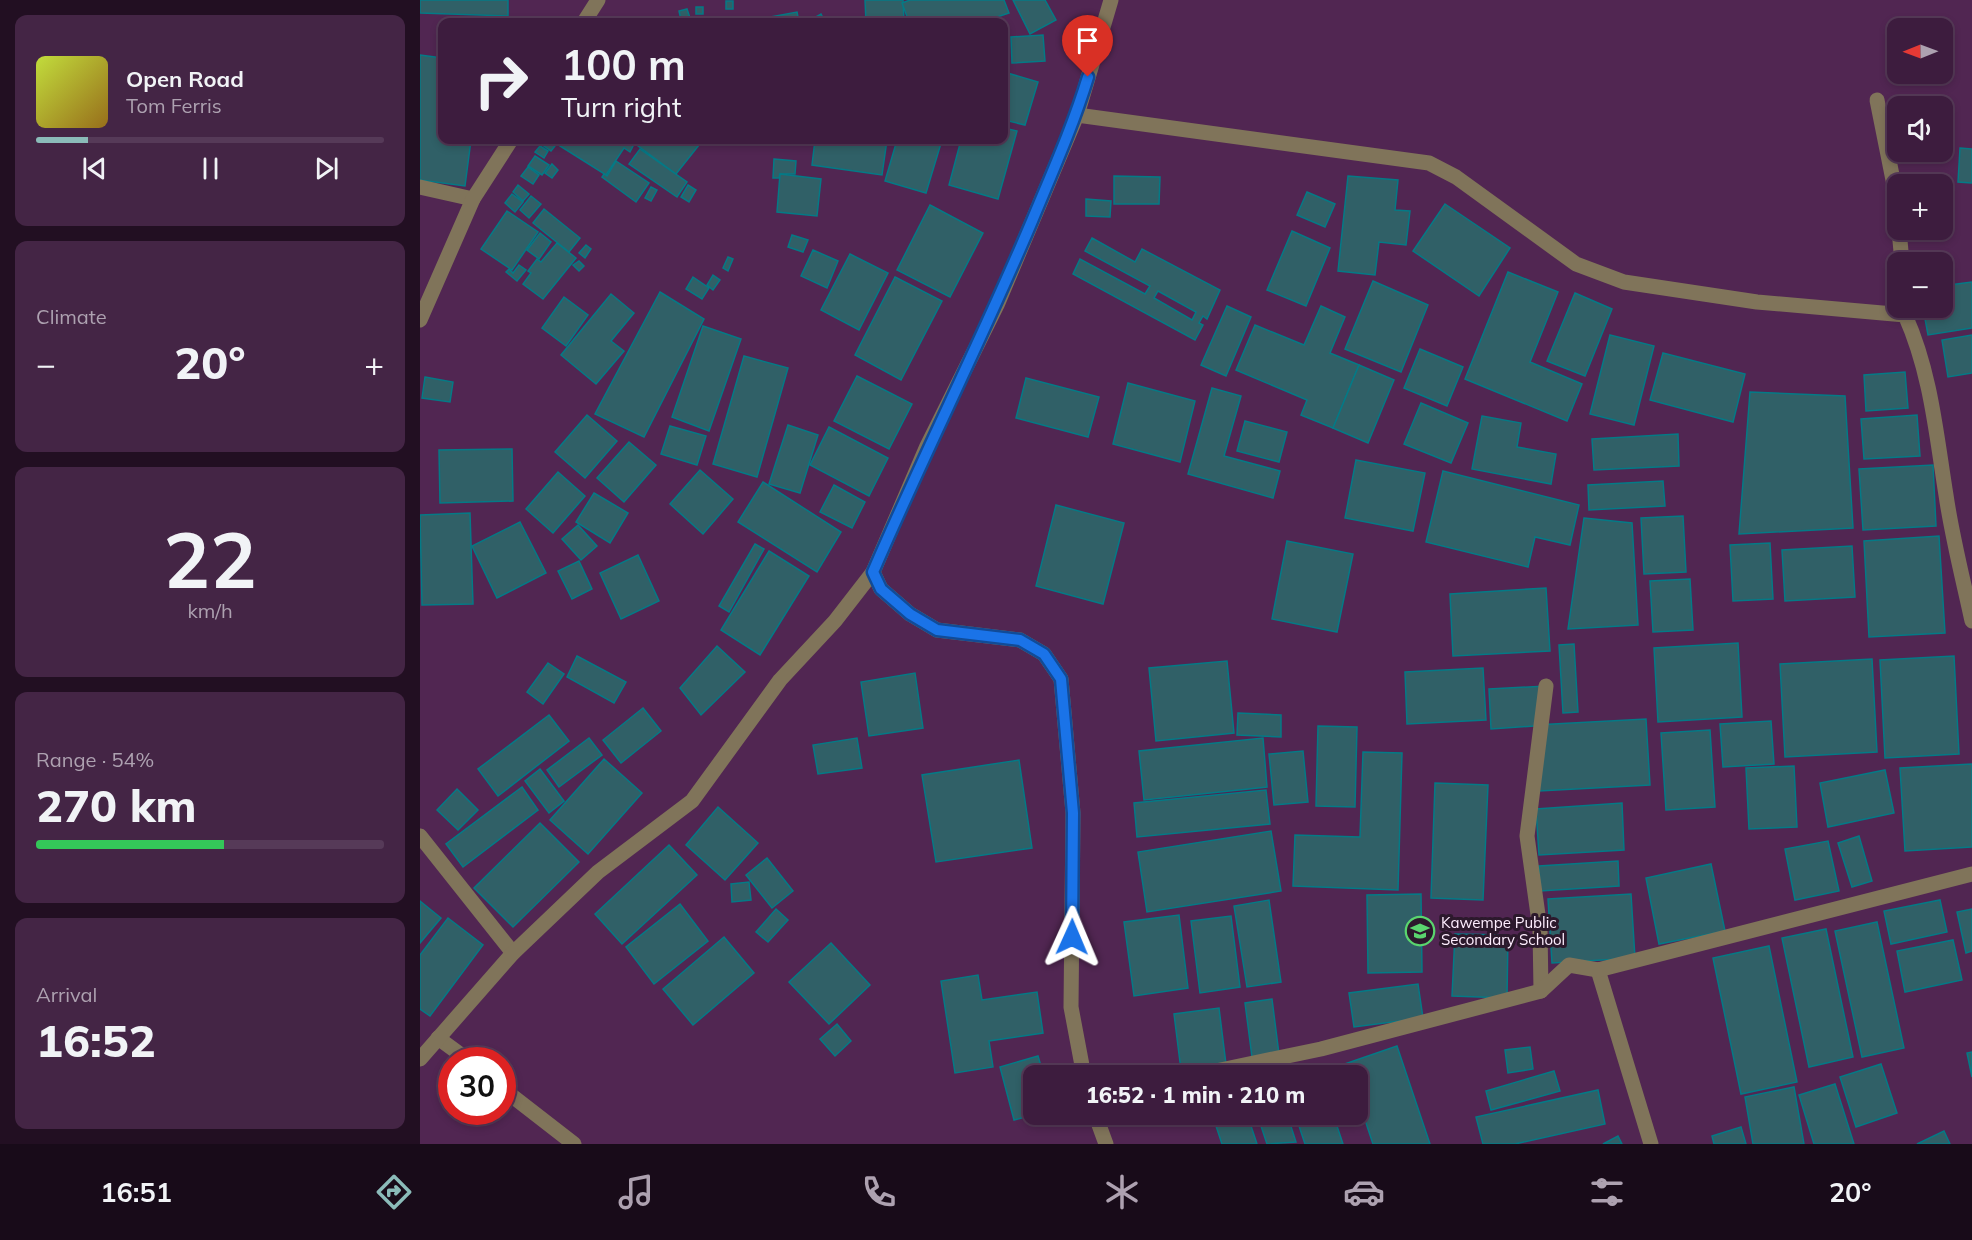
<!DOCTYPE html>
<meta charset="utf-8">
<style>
body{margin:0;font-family:Mulish,sans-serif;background:#442545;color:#f1f3f6;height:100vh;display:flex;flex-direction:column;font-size:22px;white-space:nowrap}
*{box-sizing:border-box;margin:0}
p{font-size:20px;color:#ada1b0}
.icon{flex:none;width:33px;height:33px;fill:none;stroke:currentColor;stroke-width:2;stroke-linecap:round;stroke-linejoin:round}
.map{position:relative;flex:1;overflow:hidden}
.details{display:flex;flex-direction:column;gap:15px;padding:15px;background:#220f22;width:420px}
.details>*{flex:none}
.hud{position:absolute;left:18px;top:18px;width:570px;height:126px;border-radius:12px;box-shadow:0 3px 9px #0003,0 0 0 2px #563a58;background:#3d1c3e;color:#f1f3f6;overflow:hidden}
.needle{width:39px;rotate:269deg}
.controls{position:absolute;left:1467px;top:18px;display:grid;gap:12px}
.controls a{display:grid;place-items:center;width:66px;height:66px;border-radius:12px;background:#3d1c3e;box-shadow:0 3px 9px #0003,0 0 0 2px #563a58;font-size:30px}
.speed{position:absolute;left:18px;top:1047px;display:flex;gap:12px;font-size:30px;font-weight:700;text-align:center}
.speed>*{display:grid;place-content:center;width:78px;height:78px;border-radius:50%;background:#3d1c3e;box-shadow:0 3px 9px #0003,0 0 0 2px #563a58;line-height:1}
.speed .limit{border:9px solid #d22;background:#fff;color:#111}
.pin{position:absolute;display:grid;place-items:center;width:51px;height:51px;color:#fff;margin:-62px -26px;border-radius:50% 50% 50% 0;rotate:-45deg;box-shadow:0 0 6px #0007}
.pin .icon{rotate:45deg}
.me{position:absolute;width:66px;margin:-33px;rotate:1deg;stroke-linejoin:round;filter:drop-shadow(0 0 4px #0008)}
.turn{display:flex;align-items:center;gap:21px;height:126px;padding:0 24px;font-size:27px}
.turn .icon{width:78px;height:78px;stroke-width:2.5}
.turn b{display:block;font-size:42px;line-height:51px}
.big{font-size:45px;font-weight:800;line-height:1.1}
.details .card{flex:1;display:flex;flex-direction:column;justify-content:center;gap:9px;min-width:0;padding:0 21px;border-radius:12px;background:#442545}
.details .dial{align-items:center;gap:0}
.dial b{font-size:78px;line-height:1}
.song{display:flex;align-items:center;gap:18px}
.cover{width:72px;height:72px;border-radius:9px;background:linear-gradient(135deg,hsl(70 70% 55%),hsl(40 70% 35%))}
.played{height:6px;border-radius:3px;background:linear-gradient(90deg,#8bbbb9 15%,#563a58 15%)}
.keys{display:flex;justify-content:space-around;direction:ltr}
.heat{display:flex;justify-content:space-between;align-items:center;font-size:33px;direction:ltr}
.charge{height:9px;border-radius:4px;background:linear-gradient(90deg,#34c759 54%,#563a58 0)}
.trip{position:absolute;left:603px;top:1065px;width:345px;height:60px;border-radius:12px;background:#3d1c3e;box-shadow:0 3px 9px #0003,0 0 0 2px #563a58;font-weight:800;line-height:60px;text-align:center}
.dock{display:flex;height:96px;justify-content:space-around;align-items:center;background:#180b19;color:#ada1b0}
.dock .icon{width:42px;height:42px}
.dock .on{color:#8bbbb9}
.dock b{font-size:27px;color:#f1f3f6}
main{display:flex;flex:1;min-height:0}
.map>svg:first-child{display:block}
.building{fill:#306067;stroke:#047a86;stroke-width:1.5;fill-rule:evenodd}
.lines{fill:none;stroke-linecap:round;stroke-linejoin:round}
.minor{stroke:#80745a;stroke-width:15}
.route-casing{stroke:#114b97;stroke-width:15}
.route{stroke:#1a73e8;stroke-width:10}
.labels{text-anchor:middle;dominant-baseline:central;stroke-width:6;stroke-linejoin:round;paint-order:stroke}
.poi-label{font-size:15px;fill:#feeefe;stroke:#2c192c;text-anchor:start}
</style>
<main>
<section class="details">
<div class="card">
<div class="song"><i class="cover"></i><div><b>Open Road</b><p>Tom Ferris</p></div></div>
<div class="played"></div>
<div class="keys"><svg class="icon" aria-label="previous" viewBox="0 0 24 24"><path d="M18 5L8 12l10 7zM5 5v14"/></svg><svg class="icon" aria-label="pause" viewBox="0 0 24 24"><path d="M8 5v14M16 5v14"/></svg><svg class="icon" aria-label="next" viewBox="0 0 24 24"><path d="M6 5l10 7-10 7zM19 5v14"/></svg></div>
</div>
<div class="card"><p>Climate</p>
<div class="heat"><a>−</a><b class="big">20°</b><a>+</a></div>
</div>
<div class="card dial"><b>22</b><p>km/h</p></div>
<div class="card"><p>Range · 54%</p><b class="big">270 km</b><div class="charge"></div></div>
<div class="card"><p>Arrival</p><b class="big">16:52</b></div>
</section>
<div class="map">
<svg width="1552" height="1144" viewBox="0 0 1552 1144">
<rect width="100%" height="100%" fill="#512652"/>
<!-- building -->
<g class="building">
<path d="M0,0H88V16L0,13Z"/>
<path d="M445,0H483L484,22H446Z"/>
<path d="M490,0H584L589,13L562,22H489L482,3Z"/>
<path d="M593,0H625L636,20L610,34Z"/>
<rect x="306" y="1" width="7" height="8"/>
<rect x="276" y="7" width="7" height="7"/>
<path d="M267,9L270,18L261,20L259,11Z"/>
<path d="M377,12L379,22H323Z"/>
<path d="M401,14L405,22H397L394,18Z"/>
<path d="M623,35L625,61L592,63L591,37Z"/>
<path d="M0,55L22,58V140H51L45,186L0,180Z"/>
<path d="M584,72L618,82L605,125L584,120Z"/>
<path d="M584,128L597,131L578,199L529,185L541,140H584Z"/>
<path d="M144,140H207L214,144L210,152L204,148L186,175L140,146Z"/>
<path d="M210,140H283L256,174Z"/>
<path d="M395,140H467L462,175L392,165Z"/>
<path d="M477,140H522L506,193L465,181Z"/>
<path d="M128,141L135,146L131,151L124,146Z"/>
<path d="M120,146L128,151L124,158L115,152Z"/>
<path d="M1540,148L1552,149V183L1538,182Z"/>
<path d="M220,149L267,182L257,197L209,164Z"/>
<path d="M115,156L129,165L122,175L108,166Z"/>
<path d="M354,159L376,161L375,174H360L359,178H353Z"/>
<path d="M196,161L229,183L216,202L182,177L184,174L187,176Z"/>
<path d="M132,164L138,170L132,178L125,173Z"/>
<path d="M108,167L119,175L113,184L101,176Z"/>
<path d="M360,174L401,179L397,216L357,212Z"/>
<path d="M694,176L740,177L739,204H694Z"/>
<path d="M928,176L978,180L975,210L990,211L986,245L959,242L955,275L918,271Z"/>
<path d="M98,185L109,194L103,201L93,192Z"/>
<path d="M268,185L276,190L269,202L261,197Z"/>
<path d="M231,187L237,190L231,201L225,198Z"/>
<path d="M887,192L915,204L905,227L877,215Z"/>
<path d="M92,194L103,202L95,212L85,203Z"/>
<path d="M111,196L121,204L109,218L100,210Z"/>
<path d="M666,199L691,201L690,217L666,216Z"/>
<path d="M1025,204L1090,248L1059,296L993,251Z"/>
<path d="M510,205L563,233L530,297L477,270Z"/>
<path d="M124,209L160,238L149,252L113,223Z"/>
<path d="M87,211L118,232L92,270L61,249Z"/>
<path d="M872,231L910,248L886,306L847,290Z"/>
<path d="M120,233L131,242L119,259L107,250Z"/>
<path d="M372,235L388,240L383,252L368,247Z"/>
<path d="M672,238L715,262L722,249L800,290L787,319L783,316L779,323L783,325L775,340L653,274L660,259L725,294L730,286L665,251ZM738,291L776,312L772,320L734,298Z"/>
<path d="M137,243L156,258L123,299L103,284L111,273L108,271L117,259L121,262Z"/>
<path d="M166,245L171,249L165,258L159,253Z"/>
<path d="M393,250L418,261L407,288L381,276Z"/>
<path d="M430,254L468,273L439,330L401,310Z"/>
<path d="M308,257L313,259L308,271L303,268Z"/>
<path d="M159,261L164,266L159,271L153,265Z"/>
<path d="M99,265L106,270L97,281L86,272L89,269L93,273Z"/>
<path d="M1088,272L1138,292L1110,362L1162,384L1147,421L1045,379Z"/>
<path d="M293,275L300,280L293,290L287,285Z"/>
<path d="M273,277L289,288L282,299L266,289Z"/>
<path d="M475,277L522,301L481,380L435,355Z"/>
<path d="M953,281L1008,305L981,372L925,349Z"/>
<path d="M1552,282V328L1508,335L1503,308H1522V286Z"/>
<path d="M240,292L284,319L224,437L175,414Z"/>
<path d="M1155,293L1192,309L1165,376L1127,361Z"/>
<path d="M191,294L214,313L191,341L204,351L176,384L141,355Z"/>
<path d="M144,297L168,315L146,346L122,328Z"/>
<path d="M807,306L831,317L806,376L781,365Z"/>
<path d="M901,306L925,317L910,353L939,365L913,428L881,415L887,400L816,370L835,325L884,345Z"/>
<path d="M283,326L321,339L289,431L252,417Z"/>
<path d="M1190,335L1234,346L1214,425L1170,414Z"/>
<path d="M1552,335V373L1528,377L1522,340Z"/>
<path d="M1000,349L1043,367L1027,406L984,388Z"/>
<path d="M1243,353L1325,374L1313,422L1230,400Z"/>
<path d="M324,356L368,368L337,477L293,464Z"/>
<path d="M939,365L974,380L948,443L913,428Z"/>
<path d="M1485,372L1488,408L1446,411L1444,375Z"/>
<path d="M437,376L492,404L469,449L414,421Z"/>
<path d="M5,377L33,382L30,402L2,398Z"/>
<path d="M606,378L679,397L668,437L596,418Z"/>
<path d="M708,383L775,401L760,462L693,444Z"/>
<path d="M792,388L821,396L804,456L860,471L853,498L768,474Z"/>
<path d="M1330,392L1425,396L1433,528L1319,534Z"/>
<path d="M1001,403L1048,423L1031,463L984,444Z"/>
<path d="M167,415L197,441L165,478L135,452Z"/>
<path d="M1497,415L1500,456L1444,459L1441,419Z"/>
<path d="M1062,416L1101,423L1097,447L1136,454L1131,484L1052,469Z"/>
<path d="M825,421L867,432L859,462L817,451Z"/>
<path d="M368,425L398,435L380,493L349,484Z"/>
<path d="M250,426L286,436L277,465L241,454Z"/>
<path d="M409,427L468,458L449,496L390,465Z"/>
<path d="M1258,434L1259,466L1174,470L1172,439Z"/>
<path d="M209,442L236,465L204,502L177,478Z"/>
<path d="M92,449L93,501L20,503L19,450Z"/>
<path d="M936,460L1005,473L993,531L925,518Z"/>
<path d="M1513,465L1516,526L1443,530L1439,469Z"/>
<path d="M280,470L313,499L283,534L250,504Z"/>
<path d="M1023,471L1159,505L1150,545L1115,537L1108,567L1006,542Z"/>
<path d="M138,472L165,496L133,533L106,509Z"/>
<path d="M1243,481L1245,506L1169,510L1168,485Z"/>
<path d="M343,482L421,532L397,572L318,522Z"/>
<path d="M414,485L445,502L432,528L400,512Z"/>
<path d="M174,493L208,513L190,543L156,522Z"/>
<path d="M636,505L704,523L683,604L616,586Z"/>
<path d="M50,513L53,604L2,605L0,515Z"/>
<path d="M1263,516L1266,572L1224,574L1221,518Z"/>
<path d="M1164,518L1212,523L1218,625L1148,629Z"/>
<path d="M100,522L126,573L77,598L52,546Z"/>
<path d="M158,525L177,546L161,560L142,539Z"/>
<path d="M1519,536L1525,633L1449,637L1444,541Z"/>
<path d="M867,541L933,554L917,632L852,619Z"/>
<path d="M1350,543L1353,599L1313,601L1310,545Z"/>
<path d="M335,544L344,549L309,612L299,606Z"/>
<path d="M1432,546L1435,597L1365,601L1362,550Z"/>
<path d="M349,551L389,576L340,655L301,630Z"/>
<path d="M218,555L239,601L201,619L180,573Z"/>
<path d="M159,561L172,589L152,599L138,571Z"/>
<path d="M1270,579L1273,630L1233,632L1230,581Z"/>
<path d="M1126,588L1130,651L1033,656L1030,594Z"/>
<path d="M1318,643L1322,717L1238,722L1234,648Z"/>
<path d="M1154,644L1158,712L1143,713L1139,645Z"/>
<path d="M297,646L325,672L281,715L260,688Z"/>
<path d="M157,656L206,682L194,703L147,677Z"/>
<path d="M1534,656L1539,754L1465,758L1460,660Z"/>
<path d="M1452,659L1457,752L1365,757L1360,664Z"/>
<path d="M807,661L814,733L736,741L729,668Z"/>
<path d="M128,663L144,674L123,704L107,692Z"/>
<path d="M1063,668L1066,720L987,724L985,672Z"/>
<path d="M495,673L503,728L449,736L441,682Z"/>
<path d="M1126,686L1128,725L1071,729L1069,689Z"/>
<path d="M223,708L241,731L201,763L183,740Z"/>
<path d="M818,713L861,715V737L817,735Z"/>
<path d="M129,715L149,741L78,796L58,769Z"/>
<path d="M1226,719L1230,785L1119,791L1115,725Z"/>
<path d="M1351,721L1354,764L1303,767L1300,724Z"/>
<path d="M898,726L937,727L935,807L896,806Z"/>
<path d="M1290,730L1295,807L1246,810L1241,733Z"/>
<path d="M169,738L182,755L139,787L127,770Z"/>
<path d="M437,738L442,768L398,774L393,745Z"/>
<path d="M843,738L847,787L724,800L719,751Z"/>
<path d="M883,751L888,802L854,805L849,754Z"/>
<path d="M943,752L982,753L978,890L873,886L875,835L940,837Z"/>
<path d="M184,759L222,793L168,854L130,820Z"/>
<path d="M599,760L612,848L516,862L502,775Z"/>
<path d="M1552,764V847L1485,851L1480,768Z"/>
<path d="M1374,766L1377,827L1329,829L1326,768Z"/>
<path d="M120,769L144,801L129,813L105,781Z"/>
<path d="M1465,770L1474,813L1408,827L1400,783Z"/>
<path d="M1015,783L1068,785L1063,900L1011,898Z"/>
<path d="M102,787L118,810L43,867L26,844Z"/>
<path d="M37,789L58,810L38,830L17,810Z"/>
<path d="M846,790L850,824L717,837L714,803Z"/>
<path d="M1202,803L1204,850L1119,855L1116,809Z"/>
<path d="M298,807L338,843L305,880L266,845Z"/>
<path d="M120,823L159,862L93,927L54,888Z"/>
<path d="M851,831L861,891L727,912L718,852Z"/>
<path d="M1439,836L1452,881L1432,887L1418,843Z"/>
<path d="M1408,841L1419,891L1375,900L1365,849Z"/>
<path d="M249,845L277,875L202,944L175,914Z"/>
<path d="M347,858L373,891L352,908L326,875Z"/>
<path d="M1198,861L1199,886L1120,891L1119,866Z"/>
<path d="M1291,864L1305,931L1239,944L1226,878Z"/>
<path d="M329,882L331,900L312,902L311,884Z"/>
<path d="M1001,894L1002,972L948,973L947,895Z"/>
<path d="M1211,894L1215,958L1132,963L1128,899Z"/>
<path d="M849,900L861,982L827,987L814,906Z"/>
<path d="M1520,900L1527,932L1471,944L1464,911Z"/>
<path d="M0,901L21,918L0,943Z"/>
<path d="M260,904L288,941L234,984L206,947Z"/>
<path d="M356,909L368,920L348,942L336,932Z"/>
<path d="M1552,909V951L1546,953L1537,912Z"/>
<path d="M759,915L768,988L714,996L704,922Z"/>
<path d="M811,916L820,987L780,993L771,921Z"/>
<path d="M28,918L63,945L10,1016L0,1009V955Z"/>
<path d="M1457,922L1484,1048L1442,1057L1415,931Z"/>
<path d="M1406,929L1433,1057L1389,1067L1362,938Z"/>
<path d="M1035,934L1088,935L1087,998L1032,996Z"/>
<path d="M304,937L334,973L273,1025L243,989Z"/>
<path d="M1533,940L1542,980L1485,992L1477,951Z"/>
<path d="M411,943L450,985L409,1024L369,982Z"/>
<path d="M1349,946L1377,1082L1321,1094L1293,958Z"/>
<path d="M558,975L562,1000L617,992L623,1033L569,1041L573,1067L535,1073L521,981Z"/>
<path d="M998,984L1003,1018L934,1027L929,993Z"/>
<path d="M852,999L859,1054L832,1057L825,1003Z"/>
<path d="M799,1008L806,1064L761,1070L754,1014Z"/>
<path d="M417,1024L431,1041L415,1056L400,1039Z"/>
<path d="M977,1046L1010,1144H953L943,1114L930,1119L928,1114H938V1076H915L913,1068Z"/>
<path d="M1110,1047L1113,1069L1088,1073L1085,1050Z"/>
<path d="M1552,1052V1077L1547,1053Z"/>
<path d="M618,1056L624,1076H614V1114H617L594,1120L580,1067Z"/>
<path d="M1461,1064L1477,1113L1436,1127L1420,1077Z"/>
<path d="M897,1066L900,1076H868Z"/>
<path d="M1134,1071L1140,1091L1071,1110L1066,1091Z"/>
<path d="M1415,1084L1434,1144H1394L1379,1095Z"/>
<path d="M1374,1087L1384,1144H1333L1325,1097Z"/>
<path d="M1178,1090L1185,1124L1095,1144H1063L1056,1117Z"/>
<path d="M792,1114H827L837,1144H802Z"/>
<path d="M837,1114H867L876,1142L847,1144Z"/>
<path d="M875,1114H913L923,1144H885Z"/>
<path d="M1321,1127L1326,1144H1294L1292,1136Z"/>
<path d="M1524,1131L1530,1144H1497Z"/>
<path d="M1198,1136L1202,1144H1183Z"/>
</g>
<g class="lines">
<!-- minor -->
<g class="minor">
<path d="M164,22L178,0"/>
<path d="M1457,100L1478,205"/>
<path d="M657,115L1009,163L1036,177L1156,264L1204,282L1337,302L1485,315C1511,373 1516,433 1526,495C1532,537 1543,579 1552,621"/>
<path d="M0,187L53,199"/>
<path d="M1479,230L1482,262"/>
<path d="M0,320L53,199L91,140"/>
<path d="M453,572L461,589L490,614L517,630L600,640L624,654L641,679L653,813L651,1007L664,1076"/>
<path d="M0,836L93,953"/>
<path d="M1178,970L1231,1144"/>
<path d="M1121,991L1120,929L1107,836L1126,686"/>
<path d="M18,1038L48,1060"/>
<path d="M0,1059L93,953L178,872L272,801L360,680L415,621L453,572L507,446L577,305L657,115L691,0"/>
<path d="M772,1076L901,1049L1121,991L1149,965L1178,970L1552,874"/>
<path d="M82,1088L154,1144"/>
<path d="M675,1114L686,1144"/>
</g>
</g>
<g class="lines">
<!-- route casing -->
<g class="route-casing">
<path id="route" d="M652,937L653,813L641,679L624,654L600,640L517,630L490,614L461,589L453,572C504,454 562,339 612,221C632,173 653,126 668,77"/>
</g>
<!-- route -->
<use href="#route" class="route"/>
</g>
<!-- icons -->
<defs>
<g id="school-ring" transform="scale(1.5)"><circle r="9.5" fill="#2c192c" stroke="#5ad56e" stroke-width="1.5"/><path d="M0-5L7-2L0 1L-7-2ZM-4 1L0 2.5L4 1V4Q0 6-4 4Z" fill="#5ad56e"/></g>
</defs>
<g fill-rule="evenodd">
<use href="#school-ring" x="1000" y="931"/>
</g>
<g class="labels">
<!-- poi labels -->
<g class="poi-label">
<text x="1021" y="922">Kawempe Public<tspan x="1021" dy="17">Secondary School</tspan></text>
</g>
</g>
</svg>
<div class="controls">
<a><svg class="needle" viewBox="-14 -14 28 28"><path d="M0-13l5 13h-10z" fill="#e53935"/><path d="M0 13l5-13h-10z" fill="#ada1b0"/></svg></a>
<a><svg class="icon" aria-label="sound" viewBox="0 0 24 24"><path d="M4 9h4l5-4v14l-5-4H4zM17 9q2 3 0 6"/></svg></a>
<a>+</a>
<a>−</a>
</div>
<div class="speed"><div class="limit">30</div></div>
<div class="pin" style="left:668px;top:77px;background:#d93025"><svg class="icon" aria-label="arrive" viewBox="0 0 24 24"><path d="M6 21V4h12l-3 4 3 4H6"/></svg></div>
<svg class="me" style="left:652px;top:937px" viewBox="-20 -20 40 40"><path d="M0-17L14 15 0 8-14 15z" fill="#1a73e8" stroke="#fff" stroke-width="4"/></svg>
<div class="trip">16:52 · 1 min · 210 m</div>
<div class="hud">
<div class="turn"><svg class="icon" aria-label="right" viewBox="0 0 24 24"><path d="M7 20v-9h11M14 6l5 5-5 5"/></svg><div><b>100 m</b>Turn right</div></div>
</div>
</div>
</main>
<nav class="dock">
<b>16:51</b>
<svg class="icon on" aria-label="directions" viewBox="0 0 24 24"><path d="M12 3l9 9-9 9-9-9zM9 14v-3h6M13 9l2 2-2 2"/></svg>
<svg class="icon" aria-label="music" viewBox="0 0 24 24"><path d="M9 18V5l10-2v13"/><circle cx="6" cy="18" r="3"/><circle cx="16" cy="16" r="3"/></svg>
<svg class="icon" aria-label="phone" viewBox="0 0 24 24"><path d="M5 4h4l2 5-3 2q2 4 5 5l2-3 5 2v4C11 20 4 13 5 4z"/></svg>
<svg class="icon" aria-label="climate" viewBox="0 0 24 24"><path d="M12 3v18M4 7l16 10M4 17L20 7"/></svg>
<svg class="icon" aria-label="car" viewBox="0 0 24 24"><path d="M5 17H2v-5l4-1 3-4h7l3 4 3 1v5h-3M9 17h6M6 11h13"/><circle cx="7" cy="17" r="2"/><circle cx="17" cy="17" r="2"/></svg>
<svg class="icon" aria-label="filters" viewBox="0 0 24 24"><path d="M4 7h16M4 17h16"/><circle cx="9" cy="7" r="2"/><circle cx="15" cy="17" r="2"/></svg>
<b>20°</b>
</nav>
